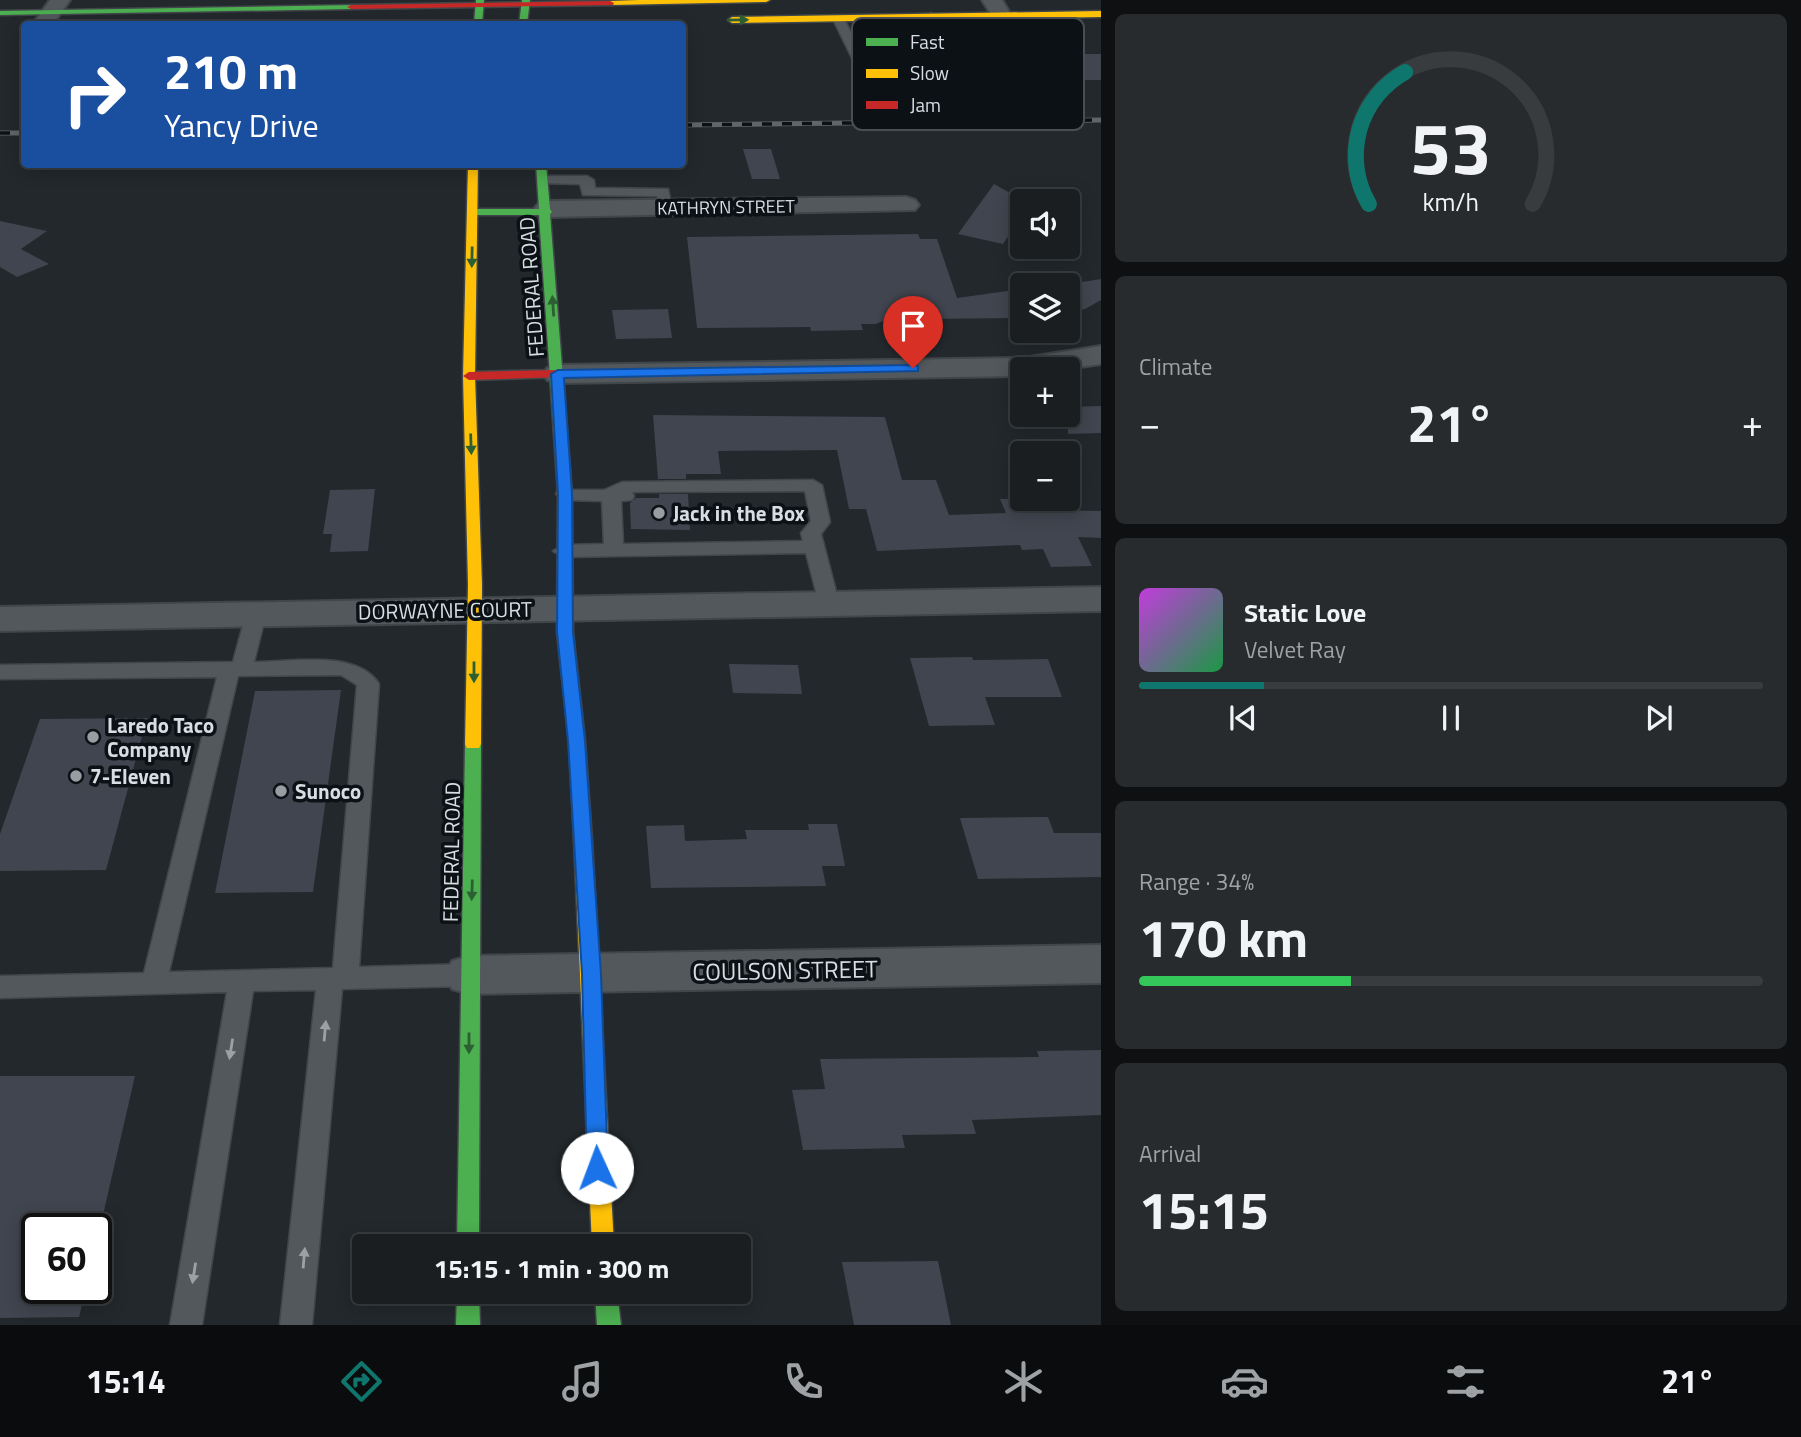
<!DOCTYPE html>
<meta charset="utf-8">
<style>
body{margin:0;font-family:"Titillium Web",sans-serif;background:#272b2e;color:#f1f3f6;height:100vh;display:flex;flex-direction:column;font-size:26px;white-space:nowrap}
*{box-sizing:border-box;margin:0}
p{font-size:23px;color:#9fa2a5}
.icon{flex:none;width:38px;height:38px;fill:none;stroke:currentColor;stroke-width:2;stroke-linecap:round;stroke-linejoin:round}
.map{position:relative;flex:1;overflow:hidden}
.sheet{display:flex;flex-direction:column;gap:14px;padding:14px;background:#0e1012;width:700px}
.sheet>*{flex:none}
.guide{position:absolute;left:21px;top:21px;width:665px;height:147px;border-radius:7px;box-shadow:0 4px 18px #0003,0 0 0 2px #383c3f;background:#1a4fa0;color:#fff;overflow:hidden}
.fabs{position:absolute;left:1010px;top:189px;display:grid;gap:14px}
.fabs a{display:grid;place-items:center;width:70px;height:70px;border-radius:7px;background:#1a1e21;box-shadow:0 4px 18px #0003,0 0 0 2px #383c3f;font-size:35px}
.speed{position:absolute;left:21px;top:1213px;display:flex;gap:14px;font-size:35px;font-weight:700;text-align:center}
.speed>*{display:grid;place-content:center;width:91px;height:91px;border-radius:50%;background:#1a1e21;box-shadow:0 4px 18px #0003,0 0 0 2px #383c3f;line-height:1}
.speed .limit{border:4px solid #111;border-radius:10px;background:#fff;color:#111}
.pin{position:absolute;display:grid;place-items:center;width:60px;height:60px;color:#fff;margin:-72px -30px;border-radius:50% 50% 50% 0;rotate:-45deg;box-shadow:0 0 7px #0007}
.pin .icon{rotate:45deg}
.me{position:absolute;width:77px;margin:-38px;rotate:358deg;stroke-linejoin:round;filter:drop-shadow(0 0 5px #0008)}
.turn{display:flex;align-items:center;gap:24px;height:147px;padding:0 28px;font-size:32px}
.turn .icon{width:91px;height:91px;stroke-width:2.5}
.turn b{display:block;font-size:49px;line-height:60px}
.big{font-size:52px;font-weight:700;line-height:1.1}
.sheet .widget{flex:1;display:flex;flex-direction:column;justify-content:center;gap:10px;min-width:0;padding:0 24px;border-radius:10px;background:#272b2e}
.sheet .dial{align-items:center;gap:0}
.dial svg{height:182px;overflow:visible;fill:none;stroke:#383c3f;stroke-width:7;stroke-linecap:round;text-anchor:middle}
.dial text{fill:#f1f3f6;stroke:none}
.song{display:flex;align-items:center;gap:21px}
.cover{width:84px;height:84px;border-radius:10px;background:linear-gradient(135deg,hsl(290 70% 55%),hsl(140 70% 35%))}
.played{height:7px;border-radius:4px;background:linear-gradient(90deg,#0f766e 20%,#383c3f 20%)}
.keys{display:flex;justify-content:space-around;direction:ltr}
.heat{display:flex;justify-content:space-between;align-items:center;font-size:38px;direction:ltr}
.charge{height:10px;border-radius:5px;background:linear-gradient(90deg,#34c759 34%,#383c3f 0)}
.trip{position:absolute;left:352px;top:1234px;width:399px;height:70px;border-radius:7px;background:#1a1e21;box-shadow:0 4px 18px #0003,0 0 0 2px #383c3f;font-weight:700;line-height:70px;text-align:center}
.tab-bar{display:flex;height:112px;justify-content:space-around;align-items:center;background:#0a0c0d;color:#9fa2a5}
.tab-bar .icon{width:49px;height:49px}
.tab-bar .on{color:#0f766e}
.tab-bar b{font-size:32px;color:#f1f3f6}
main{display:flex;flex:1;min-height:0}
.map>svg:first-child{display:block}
.building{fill:#40454f}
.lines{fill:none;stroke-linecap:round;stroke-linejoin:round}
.lane-casing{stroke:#404649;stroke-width:3}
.street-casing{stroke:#404649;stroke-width:4}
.fast-casing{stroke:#404649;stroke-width:3}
.slow-casing{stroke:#404649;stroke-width:3}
.jam-casing{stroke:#404649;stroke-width:3}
.lane{fill:#53585c;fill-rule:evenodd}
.street{fill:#53585c;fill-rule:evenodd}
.fast{fill:#4caf50;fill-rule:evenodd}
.slow{fill:#ffc107;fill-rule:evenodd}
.jam{fill:#c62828;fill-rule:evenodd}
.rail-casing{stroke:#606568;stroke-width:5}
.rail{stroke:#0b1114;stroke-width:3.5;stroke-dasharray:10;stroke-linecap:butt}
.oneway{fill:#2c6032}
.oneway2{fill:#9ba2a6}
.route{fill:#1a73e8;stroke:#114b97;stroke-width:2}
.poi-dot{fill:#979ea3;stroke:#0b1114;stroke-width:2.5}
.labels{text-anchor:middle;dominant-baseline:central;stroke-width:7;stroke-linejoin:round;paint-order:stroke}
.far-street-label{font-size:18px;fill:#d6dee3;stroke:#0b1114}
.street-label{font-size:21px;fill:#d6dee3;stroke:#0b1114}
.poi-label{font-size:21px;font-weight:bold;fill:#d6dee3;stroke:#0b1114;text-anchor:start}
.near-street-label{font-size:24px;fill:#d6dee3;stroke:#0b1114}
.key{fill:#0b1114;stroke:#484e52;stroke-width:2}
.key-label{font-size:19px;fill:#d6dee3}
</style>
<main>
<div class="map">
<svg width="1101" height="1325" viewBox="0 0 1101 1325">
<rect width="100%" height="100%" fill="#22282c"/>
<!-- building -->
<g class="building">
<path d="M1044,54H1101V80H1061Z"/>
<path d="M743,149H771L780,179H752Z"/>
<path d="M994,184L1025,201H1022V216L1003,244L958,234Z"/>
<path d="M0,221L47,231L21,249L49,264L17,277L0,267Z"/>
<path d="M918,234L920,239H937L957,298L1022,289V318L923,319L917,307L876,324H861L863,330L811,331L810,327L697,328L687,237Z"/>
<path d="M1101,279V300L1085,309L1068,312V285H1063Z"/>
<path d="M668,309L672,338L616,339L612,310Z"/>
<path d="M1101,406V433L1068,434V407Z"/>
<path d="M653,415L885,417L902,480H936L949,515L1006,513L1000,499H1038L1043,510L1101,511V538L1078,537L1092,566L1051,567L1043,549L1022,550L1020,545L877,551L866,509H849L837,450L718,451L721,474H686V479H658Z"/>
<path d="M375,489L368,551L330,552L332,534H323L330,490Z"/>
<path d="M659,494H688L690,530L631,529L630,503L636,498H659Z"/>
<path d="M972,657L973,660L1048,659L1062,697H985L995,725L929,726L910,658Z"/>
<path d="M729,664L798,665L802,694L733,693Z"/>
<path d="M341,690L313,892L215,893L255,691Z"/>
<path d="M147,718L106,870L0,871V834L40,719Z"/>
<path d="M1048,817L1054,833H1101V877L978,879L960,818Z"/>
<path d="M808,824H837L845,866H822L826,886L651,888L646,826L684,825L685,841L747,839L745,830H809Z"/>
<path d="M1101,1050V1115L972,1120L976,1134L902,1135L905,1148L803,1150L792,1090L825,1089L820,1059L1039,1057L1037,1051Z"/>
<path d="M0,1076H135L100,1228H37V1288H86L79,1317L0,1318Z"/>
<path d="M938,1261L951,1325H854L842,1262Z"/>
</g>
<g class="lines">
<!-- lane casing -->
<g class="lane-casing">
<g id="lane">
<path d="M931,13L937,16L947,44L935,59L916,66H856L833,19L843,17L864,59C889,59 919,65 935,44L925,16Z"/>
<path d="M543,176H587L594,180L595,188L668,189L672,208L660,211L657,196L583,195L580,184L538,183V177Z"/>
<path d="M813,480L822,485L830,522L821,534L839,603L836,608L829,609L819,603L806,553L563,557L553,551L563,545L604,544L602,501L565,500L556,494L558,490H604L622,482ZM805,491L811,521L801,533L803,541L623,544L621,501L632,500L634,496L632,492Z"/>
<path d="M256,607L266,614L254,662C290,662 357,649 379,684L359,967L469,964L478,968L482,975L478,982L469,986L342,989L312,1325H280L316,990L253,991L202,1325H170L227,992L0,998V976L144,973L217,677L0,679V665L233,662L246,614ZM341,675L357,685L333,968L169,972L238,676Z"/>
</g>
</g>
<!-- street casing -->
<g class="street-casing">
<g id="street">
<path d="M50,0H70L53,24H33Z"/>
<path d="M982,0H1002L1011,15L1008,19H994Z"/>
<path d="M906,197L915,200L919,205L915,210L547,217L538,214L534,209L538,204L547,201Z"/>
<path d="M1101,346V364L1067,369H1022V376L558,383L547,380L543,374L547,368L558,365L1023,358Z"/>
<path d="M1101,587V611L0,631V607Z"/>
<path d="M1101,945V983L469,994L452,989L445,975L452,961L469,956Z"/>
</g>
</g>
<!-- fast casing -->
<g class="fast-casing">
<g id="fast">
<path d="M476,0H484L482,24H474Z"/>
<path d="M522,0H530L527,24H519Z"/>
<path d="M354,5L355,7L351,9L0,15V11Z"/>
<path d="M536,164H546L550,209L552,212L550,214L572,494L573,632L585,741L592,840L589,845H577L574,840L569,741L557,632L558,494L539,215H473L468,212L473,209H539Z"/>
<path d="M473,738L479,740L481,744L479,1246H457L465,744L467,740Z"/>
<path d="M457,1292H479L480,1325H456Z"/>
<path d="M595,1292H617L621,1325H597Z"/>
</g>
</g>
<!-- slow casing -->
<g class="slow-casing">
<g id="slow">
<path d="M638,0H770L766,2L610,5L606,3L610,1Z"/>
<path d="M1101,11V17L732,23L728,20L732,17Z"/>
<path d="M468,164H478L475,376L482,585L481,744L479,748H467L465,744L468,585L463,376Z"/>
<path d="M583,833L589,835L592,840L614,1246H592L574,840L577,835Z"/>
</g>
</g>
<!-- jam casing -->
<g class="jam-casing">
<g id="jam">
<path d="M610,1L614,3L613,5L351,9L347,7L351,5Z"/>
<path d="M558,370L562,371V377L469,380L463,376L469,372Z"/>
</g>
</g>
<!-- lane -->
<use href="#lane" class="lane"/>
<!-- street -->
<use href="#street" class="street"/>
<!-- fast -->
<use href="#fast" class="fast"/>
<!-- slow -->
<use href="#slow" class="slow"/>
<!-- jam -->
<use href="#jam" class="jam"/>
<!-- rail casing -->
<g class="rail-casing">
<g id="rail">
<path d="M682,125L1101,120"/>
<path d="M0,133H24"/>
</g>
</g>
<!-- rail -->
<use href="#rail" class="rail"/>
</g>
<!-- one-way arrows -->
<defs><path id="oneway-solid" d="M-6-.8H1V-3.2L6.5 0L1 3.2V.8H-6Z" transform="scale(1.75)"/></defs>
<g class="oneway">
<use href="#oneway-solid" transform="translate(738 20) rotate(-1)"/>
<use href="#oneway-solid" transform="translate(472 257) rotate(91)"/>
<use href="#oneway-solid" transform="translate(553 306) rotate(-94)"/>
<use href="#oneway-solid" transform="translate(471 444) rotate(88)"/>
<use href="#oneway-solid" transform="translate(474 672) rotate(90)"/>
<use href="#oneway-solid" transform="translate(472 890) rotate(92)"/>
<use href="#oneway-solid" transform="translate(469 1043) rotate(90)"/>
</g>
<g class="oneway2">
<use href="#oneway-solid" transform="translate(325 1031) rotate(-85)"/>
<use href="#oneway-solid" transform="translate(231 1049) rotate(99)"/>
<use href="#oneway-solid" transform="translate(304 1258) rotate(-85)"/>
<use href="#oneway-solid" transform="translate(194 1273) rotate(99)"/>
</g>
<!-- route -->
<path class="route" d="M913,365L918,366V371L564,378L572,494L573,632L585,741L601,974L608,1168L605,1175L597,1178L590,1175L587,1168L582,974L568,741L557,632L558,494L551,374L558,370Z"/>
<!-- markers -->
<g class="poi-dot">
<circle cx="659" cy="513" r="7"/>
<circle cx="93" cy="737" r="7"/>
<circle cx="76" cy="776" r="7"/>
<circle cx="281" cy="791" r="7"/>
</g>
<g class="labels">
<!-- far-street labels -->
<g class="far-street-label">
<text transform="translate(726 207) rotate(-1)">KATHRYN STREET</text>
</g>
<!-- street labels -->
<g class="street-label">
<text transform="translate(531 287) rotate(-94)">FEDERAL ROAD</text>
<text transform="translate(445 610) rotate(-1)">DORWAYNE COURT</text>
<text transform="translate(451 852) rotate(-89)">FEDERAL ROAD</text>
</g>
<!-- poi labels -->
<g class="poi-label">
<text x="673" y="513">Jack in the Box</text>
<text x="107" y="725">Laredo Taco<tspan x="107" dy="24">Company</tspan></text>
<text x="90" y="776">7-Eleven</text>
<text x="295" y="791">Sunoco</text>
</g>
<!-- near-street labels -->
<g class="near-street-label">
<text transform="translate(785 970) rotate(-1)">COULSON STREET</text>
</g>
</g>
<!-- legend -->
<rect x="852" y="18" width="232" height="112" rx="10" class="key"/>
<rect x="866" y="38" width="32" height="8" fill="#4caf50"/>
<rect x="866" y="69" width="32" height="9" fill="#ffc107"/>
<rect x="866" y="101" width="32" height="8" fill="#c62828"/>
<g class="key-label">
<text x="910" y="49">Fast</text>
<text x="910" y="80">Slow</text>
<text x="910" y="112">Jam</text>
</g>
</svg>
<div class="fabs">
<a><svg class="icon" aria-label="sound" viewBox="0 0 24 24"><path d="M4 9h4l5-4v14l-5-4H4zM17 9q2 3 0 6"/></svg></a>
<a><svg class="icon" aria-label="layers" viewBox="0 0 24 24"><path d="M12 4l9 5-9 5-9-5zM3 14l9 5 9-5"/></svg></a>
<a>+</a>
<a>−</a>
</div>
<div class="speed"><div class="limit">60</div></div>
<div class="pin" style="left:913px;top:368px;background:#d93025"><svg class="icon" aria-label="arrive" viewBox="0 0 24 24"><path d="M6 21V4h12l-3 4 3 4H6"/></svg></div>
<svg class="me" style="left:597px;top:1168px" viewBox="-20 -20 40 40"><circle r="19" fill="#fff"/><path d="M0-13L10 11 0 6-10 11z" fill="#1a73e8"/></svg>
<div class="trip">15:15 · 1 min · 300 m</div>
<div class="guide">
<div class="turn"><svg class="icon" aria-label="right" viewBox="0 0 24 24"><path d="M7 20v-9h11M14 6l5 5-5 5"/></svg><div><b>210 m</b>Yancy Drive</div></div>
</div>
</div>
<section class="sheet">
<div class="widget dial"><svg viewBox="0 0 100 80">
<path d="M14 69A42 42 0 1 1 86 69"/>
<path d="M14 69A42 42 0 0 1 30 11" stroke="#0f766e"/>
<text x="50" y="56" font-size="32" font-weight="700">53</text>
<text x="50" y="72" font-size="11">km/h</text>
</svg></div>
<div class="widget"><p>Climate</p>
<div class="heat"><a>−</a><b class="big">21°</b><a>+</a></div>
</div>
<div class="widget">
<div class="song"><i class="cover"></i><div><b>Static Love</b><p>Velvet Ray</p></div></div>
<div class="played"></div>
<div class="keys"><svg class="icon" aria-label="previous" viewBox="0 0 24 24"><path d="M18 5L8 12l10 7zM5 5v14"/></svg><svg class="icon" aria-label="pause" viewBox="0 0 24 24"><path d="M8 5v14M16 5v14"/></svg><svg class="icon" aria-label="next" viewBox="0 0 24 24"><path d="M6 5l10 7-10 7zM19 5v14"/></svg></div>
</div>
<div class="widget"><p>Range · 34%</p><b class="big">170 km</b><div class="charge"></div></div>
<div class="widget"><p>Arrival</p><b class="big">15:15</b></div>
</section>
</main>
<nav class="tab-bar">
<b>15:14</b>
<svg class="icon on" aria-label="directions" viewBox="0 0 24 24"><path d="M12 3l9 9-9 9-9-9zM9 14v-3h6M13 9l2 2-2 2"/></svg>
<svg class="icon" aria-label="music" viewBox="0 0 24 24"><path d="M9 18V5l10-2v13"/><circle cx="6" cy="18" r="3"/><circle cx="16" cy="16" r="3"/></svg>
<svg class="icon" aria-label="phone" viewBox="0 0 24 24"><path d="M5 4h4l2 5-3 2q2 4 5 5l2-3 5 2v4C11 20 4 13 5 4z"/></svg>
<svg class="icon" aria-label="climate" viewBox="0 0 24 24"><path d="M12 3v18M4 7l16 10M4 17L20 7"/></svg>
<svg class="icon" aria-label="car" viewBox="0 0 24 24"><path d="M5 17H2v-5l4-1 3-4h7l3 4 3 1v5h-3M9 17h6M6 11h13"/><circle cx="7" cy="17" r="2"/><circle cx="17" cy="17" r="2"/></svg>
<svg class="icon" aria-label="filters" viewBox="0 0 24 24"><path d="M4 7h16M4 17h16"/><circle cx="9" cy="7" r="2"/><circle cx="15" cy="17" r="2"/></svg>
<b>21°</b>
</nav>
